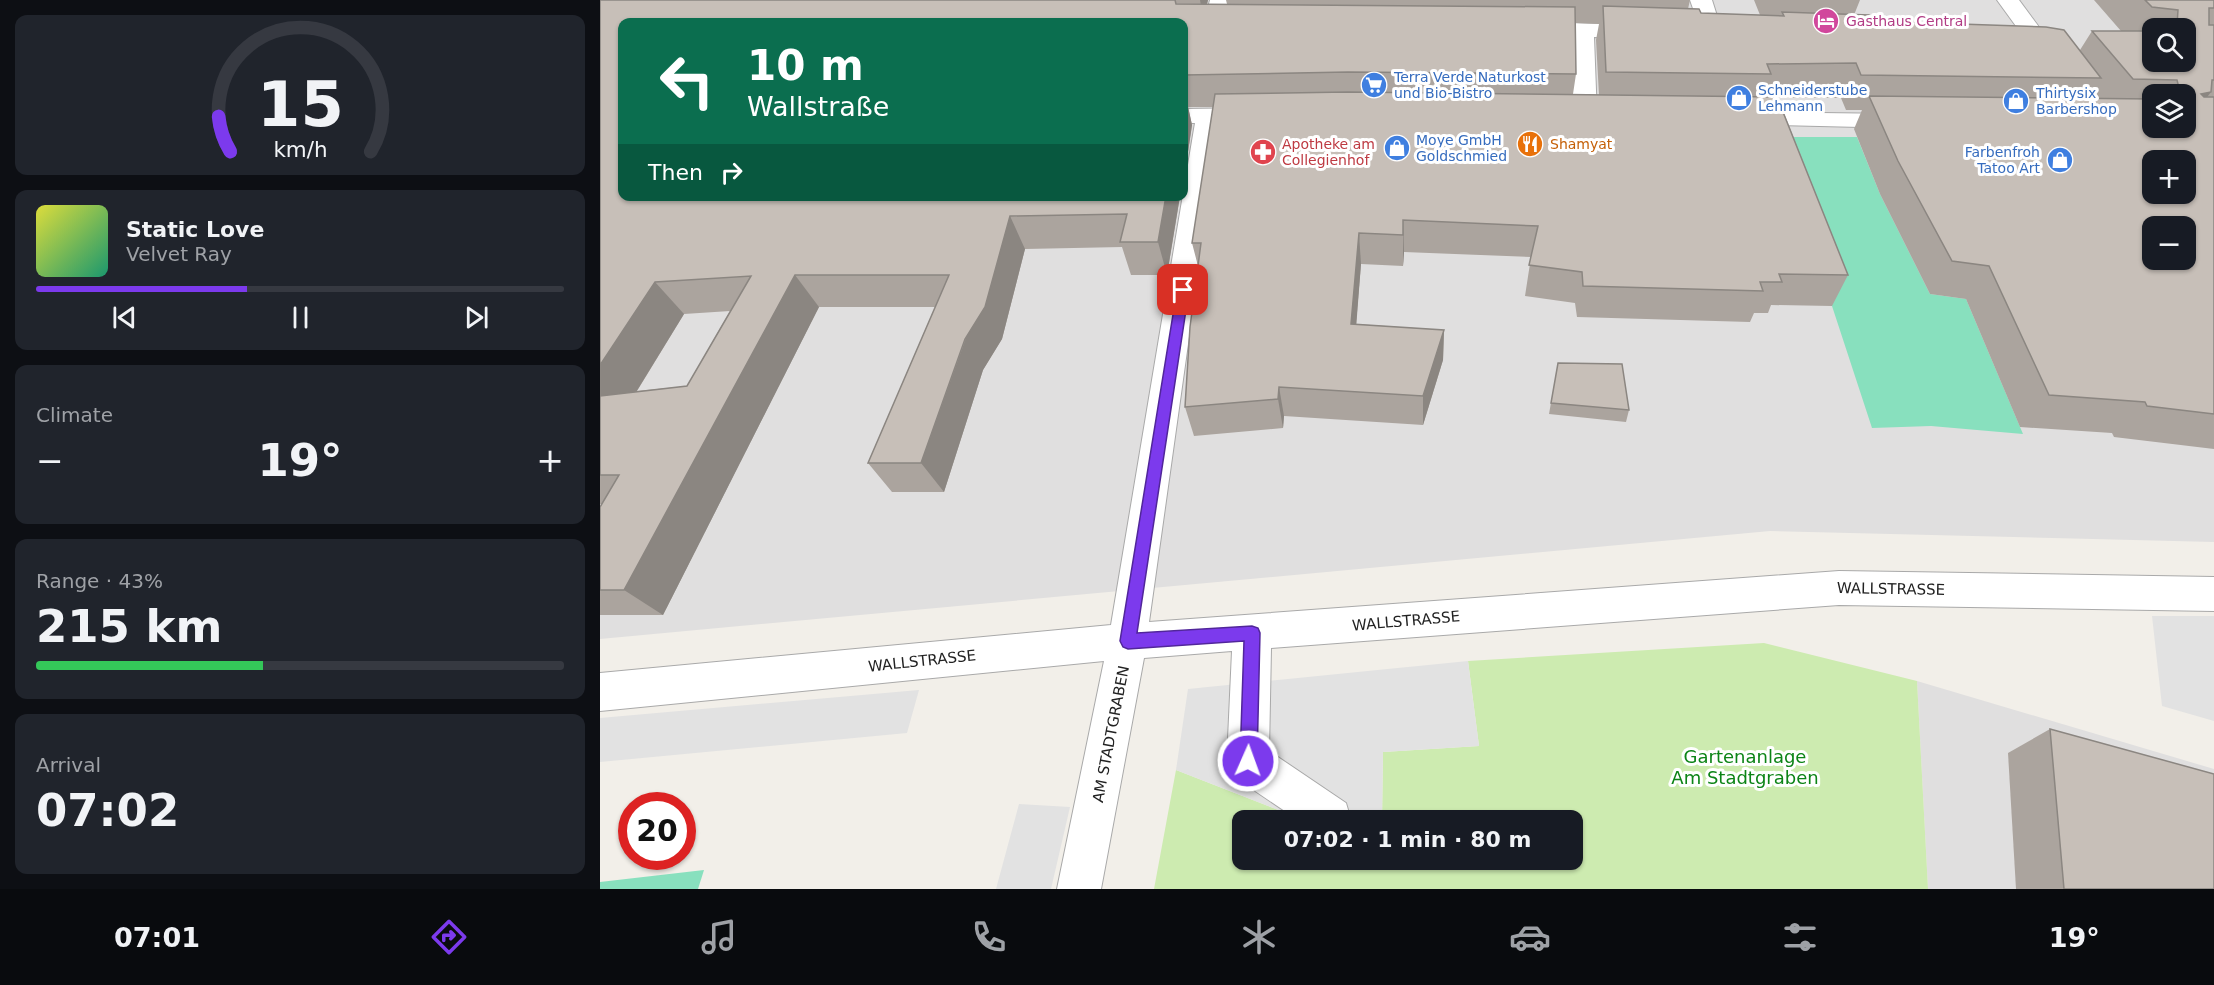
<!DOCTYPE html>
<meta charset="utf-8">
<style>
body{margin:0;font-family:"DejaVu Sans",sans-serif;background:#20242c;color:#f1f3f6;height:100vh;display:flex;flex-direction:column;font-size:22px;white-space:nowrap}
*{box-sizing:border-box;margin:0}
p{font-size:20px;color:#9ea1a6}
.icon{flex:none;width:33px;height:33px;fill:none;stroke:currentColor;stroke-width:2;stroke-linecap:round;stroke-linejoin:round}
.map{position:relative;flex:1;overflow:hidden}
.sheet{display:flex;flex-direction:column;gap:15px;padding:15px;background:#0d0f14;width:600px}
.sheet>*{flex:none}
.guide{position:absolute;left:18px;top:18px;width:570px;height:183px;border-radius:12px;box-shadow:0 2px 4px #0004;background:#0b6e4f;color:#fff;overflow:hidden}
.fabs{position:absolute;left:1542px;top:18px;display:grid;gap:12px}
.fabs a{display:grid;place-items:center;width:54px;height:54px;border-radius:12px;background:#171b24;box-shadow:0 2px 4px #0004;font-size:30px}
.speed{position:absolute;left:18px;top:792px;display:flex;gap:12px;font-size:30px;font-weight:700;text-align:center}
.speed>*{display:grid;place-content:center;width:78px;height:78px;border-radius:50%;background:#171b24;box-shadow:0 2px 4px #0004;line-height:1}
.speed .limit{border:9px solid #d22;background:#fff;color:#111}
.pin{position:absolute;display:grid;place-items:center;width:51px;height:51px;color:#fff;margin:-26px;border-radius:12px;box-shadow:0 3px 9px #0006}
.me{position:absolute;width:66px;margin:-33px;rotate:2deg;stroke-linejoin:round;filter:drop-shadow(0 0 4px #0008)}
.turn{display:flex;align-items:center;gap:21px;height:126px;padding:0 30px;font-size:27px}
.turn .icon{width:78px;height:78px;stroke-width:2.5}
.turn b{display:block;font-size:42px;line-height:51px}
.then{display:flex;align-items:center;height:57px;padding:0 30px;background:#0003;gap:12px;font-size:22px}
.big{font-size:45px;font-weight:700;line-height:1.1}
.sheet .card{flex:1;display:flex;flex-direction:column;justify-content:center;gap:9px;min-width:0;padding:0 21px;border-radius:12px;background:#20242c}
.sheet .dial{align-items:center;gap:0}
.dial svg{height:156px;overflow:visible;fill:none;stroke:#363941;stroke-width:7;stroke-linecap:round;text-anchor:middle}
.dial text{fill:#f1f3f6;stroke:none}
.song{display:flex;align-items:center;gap:18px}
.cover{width:72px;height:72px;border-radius:9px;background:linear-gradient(135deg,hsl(60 70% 55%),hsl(160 70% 35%))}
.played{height:6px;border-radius:3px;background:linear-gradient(90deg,#7c3aed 40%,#363941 40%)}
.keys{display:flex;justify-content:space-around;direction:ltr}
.heat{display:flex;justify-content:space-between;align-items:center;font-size:33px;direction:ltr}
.charge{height:9px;border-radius:4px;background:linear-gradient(90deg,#34c759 43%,#363941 0)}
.trip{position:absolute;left:632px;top:810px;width:351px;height:60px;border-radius:12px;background:#171b24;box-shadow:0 2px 4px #0004;font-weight:700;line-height:60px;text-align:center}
.menu{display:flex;height:96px;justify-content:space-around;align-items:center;background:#090b0e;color:#9ea1a6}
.menu .icon{width:42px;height:42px}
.menu .current{color:#7c3aed}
.menu b{font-size:27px;color:#f1f3f6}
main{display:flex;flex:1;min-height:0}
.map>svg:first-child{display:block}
.residential{fill:#e0dfdf;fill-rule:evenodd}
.grass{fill:#cdebb0}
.pitch{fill:#88e0be}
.parking{fill:#e2e2e2}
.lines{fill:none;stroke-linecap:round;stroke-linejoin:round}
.minor-casing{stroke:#a9a9a9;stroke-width:2}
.minor{fill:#fff;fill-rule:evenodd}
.wall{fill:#aba49e;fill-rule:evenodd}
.shaded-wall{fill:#8b8681}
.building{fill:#c7bfb8;stroke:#8b8681;stroke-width:1.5;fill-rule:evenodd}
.route{fill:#7c3aed;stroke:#51269a;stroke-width:1.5}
.labels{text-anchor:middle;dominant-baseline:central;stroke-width:6;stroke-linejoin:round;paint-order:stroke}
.far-hotel-label{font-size:14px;fill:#b23c85;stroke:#fff;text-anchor:start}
.far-shop-label{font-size:14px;fill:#366cbe;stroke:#fff;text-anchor:start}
.far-health-label{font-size:14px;fill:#be3a42;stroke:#fff;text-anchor:start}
.far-food-label{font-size:14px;fill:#c56008;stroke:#fff;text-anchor:start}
.street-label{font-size:15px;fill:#222;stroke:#fff}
.near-park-label{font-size:18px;fill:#0c8416;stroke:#fff}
</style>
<main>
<section class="sheet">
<div class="card dial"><svg viewBox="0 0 100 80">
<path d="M14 69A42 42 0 1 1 86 69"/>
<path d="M14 69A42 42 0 0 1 8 51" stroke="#7c3aed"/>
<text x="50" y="56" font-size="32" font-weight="700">15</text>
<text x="50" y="72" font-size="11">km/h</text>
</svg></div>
<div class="card">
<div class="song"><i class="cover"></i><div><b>Static Love</b><p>Velvet Ray</p></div></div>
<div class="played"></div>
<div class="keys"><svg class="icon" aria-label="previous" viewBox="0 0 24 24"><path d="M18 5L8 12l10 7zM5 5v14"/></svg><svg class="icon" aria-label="pause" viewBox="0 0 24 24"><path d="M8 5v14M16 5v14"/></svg><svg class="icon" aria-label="next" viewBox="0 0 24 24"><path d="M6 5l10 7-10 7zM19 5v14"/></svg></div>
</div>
<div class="card"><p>Climate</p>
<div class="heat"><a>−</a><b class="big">19°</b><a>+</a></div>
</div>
<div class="card"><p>Range · 43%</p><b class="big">215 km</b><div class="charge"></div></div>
<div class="card"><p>Arrival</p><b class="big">07:02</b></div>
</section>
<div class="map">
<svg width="1614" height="889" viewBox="0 0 1614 889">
<rect width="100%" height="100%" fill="#f2efe9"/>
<!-- residential -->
<g class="residential">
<path d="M0,0H1614V542L1170,531L0,639ZM22,22H584V196H22ZM1552,28H1586V62H1552ZM1552,94H1586V128H1552ZM1552,160H1586V194H1552ZM1552,226H1586V260H1552Z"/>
<path d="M1317,681L1614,769V889H1328Z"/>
</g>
<!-- grass -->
<path class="grass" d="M1164,643L1317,681L1328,889H554L576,770L704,820H642V860H972V820H782L783,752L879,746L868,661Z"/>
<!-- pitch -->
<g class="pitch">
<path d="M1169,137H1257L1280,194L1330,294L1366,299L1423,434L1331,426L1272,428L1232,306Z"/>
<path d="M104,870L98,889H0V882Z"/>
</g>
<!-- parking -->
<g class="parking">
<path d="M1552,616H1614V721L1562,706Z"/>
<path d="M868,661L879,746L783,752L782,820H704L576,770L588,689Z"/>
<path d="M319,690L307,733L0,762V718Z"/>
<path d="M419,804L470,807L451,889H396Z"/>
</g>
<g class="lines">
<!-- minor casing -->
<g class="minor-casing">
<g id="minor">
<path d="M610,0H632L622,32H606L603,27Z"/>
<path d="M1090,0H1112L1123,35L1120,40H1104Z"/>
<path d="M1397,0H1419L1464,61L1461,66H1445Z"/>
<path d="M931,22L1044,25L1052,27L1055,32L1052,37L1044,39L994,37L997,117L994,122L985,124L976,122L973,117L972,37L923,34L920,29L923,24Z"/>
<path d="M657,108L666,110L669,115L666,120L619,123L549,622L1239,571L1614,577V611L1239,605L671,648L669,751L746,803L751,820H698L633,776L627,761L632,651L544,658L501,889H457L504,661L0,711V673L511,625L595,123H584V109Z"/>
<path d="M1140,112L1302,114L1311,116L1314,121L1311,126L1302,128L1131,124L1128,119L1131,114Z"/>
</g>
</g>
<!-- minor -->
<use href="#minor" class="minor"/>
</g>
<!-- wall -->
<g class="wall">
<path d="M0,0H608L607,4H627L626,0H1090L1088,9L1101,13L1160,15L1154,0H1260L1254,15L1271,21L1480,50L1492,31H1521L1494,0H1614V449L1514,437L1512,433L1420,427L1366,299L1330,294L1280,194L1254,129L1262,110H1246L1241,98H1178L1248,275L1232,306L1171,305L1168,313H1154L1150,322L977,317L975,303L925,296L931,257L804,252L803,266L761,264L756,324L844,330L843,360L823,425L684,416L683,428L594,436L585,407L598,266L592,243L613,107H588L592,125L584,178V22H22L580,196L567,275H531L522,247L425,249L402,339L383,370L344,492H292L268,463L335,307H219L63,615H0V507L2,504H0ZM975,23L999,24L996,40L999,95L973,94L976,74ZM1552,28H1586L1552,62ZM1492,91L1498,98H1487ZM1552,94H1586V128H1552ZM130,311L87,386L37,391L84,314Z"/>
<path d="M958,363L1029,410L1026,422L949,414Z"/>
<path d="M1450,729L1614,889H1416L1408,753Z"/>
</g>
<!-- shaded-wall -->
<g class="shaded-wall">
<path d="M600,0H608L603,19Z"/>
<path d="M1611,92L1586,124L1601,94Z"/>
<path d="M585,93L592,125L584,178V102Z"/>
<path d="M566,196H580L567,275L558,242Z"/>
<path d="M410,216L425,249L402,339L383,370L344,492L321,463Z"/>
<path d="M803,220L804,252L803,266Z"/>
<path d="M759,233L761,264L754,354L751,324Z"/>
<path d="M195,275L219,307L63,615L24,590Z"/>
<path d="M55,282L84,314L14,428L0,417V365Z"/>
<path d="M844,330L843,360L823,425V396Z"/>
<path d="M679,387L684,416L683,428L678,399Z"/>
</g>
<!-- building -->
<g class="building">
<path d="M0,0H575L576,4L975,7L976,74L748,72L584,75V22H22V196H566L558,242H520L527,214L410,216L385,307L365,339L321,463H268L349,275H195L24,590H0V507L19,475H0V396L87,386L151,276L55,282L0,365Z"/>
<path d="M1545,0H1614V8H1609V25H1614V80H1612L1611,92L1601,94L1604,97H1614V414L1547,406L1545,402L1449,395L1389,266L1352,261L1298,161L1269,96L1552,99V128H1586V97L1589,96V93L1580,92L1577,80L1533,79L1492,31H1552V62H1586V28H1572L1570,26L1577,25L1578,10L1552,7ZM1552,160H1586V194H1552ZM1552,226H1586V260H1552Z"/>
<path d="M1003,6L1099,9L1101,13L1184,16L1182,12L1269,15L1271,21L1446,27L1464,30L1501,78L1261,75L1256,63L1167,64L1171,74L1006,72Z"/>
<path d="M748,92L1177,97L1248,275L1179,274L1182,282H1160L1163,291L983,286L982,272L929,265L938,226L803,220V235L759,233L751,324L844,330L823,396L679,387L678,399L585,407L590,327L601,243H592L615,94Z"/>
<path d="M958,363L1022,364L1029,410L951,403Z"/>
<path d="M1450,729L1614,774V889H1464Z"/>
</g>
<!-- route -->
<path class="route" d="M583,285L589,290L537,633L652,626L658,628L660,633L657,761L655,767L648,769L642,767L640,761L644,641L528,649L523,647L520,641L577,290Z"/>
<!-- icons -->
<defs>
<g id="hotel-disc" transform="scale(1.35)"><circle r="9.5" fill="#d1479c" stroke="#fff"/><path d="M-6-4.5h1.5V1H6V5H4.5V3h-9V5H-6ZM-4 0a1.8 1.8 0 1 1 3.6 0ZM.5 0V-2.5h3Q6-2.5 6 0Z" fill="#fff"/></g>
<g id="supermarket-disc" transform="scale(1.35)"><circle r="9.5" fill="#3f7fe0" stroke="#fff"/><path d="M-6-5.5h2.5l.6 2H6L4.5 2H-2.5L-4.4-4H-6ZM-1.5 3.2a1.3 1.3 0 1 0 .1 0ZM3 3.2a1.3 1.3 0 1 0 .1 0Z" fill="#fff"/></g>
<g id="shop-disc" transform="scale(1.35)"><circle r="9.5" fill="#3f7fe0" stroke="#fff"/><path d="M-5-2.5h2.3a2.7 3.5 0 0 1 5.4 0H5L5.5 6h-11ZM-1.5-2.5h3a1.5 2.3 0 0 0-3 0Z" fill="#fff"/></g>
<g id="restaurant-disc" transform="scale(1.35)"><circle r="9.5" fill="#e8710a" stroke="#fff"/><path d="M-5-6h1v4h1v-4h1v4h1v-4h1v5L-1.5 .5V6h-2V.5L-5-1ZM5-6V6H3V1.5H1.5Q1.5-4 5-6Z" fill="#fff"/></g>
<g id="pharmacy-disc" transform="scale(1.35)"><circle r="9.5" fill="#e0444e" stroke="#fff"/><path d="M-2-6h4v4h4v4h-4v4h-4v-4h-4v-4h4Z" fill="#fff"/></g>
</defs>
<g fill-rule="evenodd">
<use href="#hotel-disc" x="1226" y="21"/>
<use href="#supermarket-disc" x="774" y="85"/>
<use href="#shop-disc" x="1139" y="98"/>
<use href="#shop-disc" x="1416" y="101"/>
<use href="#restaurant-disc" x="930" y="144"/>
<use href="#shop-disc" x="797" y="148"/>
<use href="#pharmacy-disc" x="663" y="152"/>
<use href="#shop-disc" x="1460" y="160"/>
</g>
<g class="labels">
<!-- far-hotel labels -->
<g class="far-hotel-label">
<text x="1246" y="21">Gasthaus Central</text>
</g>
<!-- far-shop labels -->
<g class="far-shop-label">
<text x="794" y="77">Terra Verde Naturkost<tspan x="794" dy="16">und Bio-Bistro</tspan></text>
<text x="1158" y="90">Schneiderstube<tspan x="1158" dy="16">Lehmann</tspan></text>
<text x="1436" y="93">Thirtysix<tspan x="1436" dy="16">Barbershop</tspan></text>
<text x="816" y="140">Moye GmbH<tspan x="816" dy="16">Goldschmied</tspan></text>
<text x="1440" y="152" text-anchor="end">Farbenfroh<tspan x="1440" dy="16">Tatoo Art</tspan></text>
</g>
<!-- far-health labels -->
<g class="far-health-label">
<text x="682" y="144">Apotheke am<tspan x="682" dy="16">Collegienhof</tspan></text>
</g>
<!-- far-food labels -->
<g class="far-food-label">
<text x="950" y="144">Shamyat</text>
</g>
<!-- street labels -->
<g class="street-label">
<text transform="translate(1291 589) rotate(1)">WALLSTRASSE</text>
<text transform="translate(806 621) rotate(-5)">WALLSTRASSE</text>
<text transform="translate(322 661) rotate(-6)">WALLSTRASSE</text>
<text transform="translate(511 734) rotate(-79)">AM STADTGRABEN</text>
</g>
<!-- near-park labels -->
<g class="near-park-label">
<text x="1145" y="756">Gartenanlage<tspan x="1145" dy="21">Am Stadtgraben</tspan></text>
</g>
</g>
</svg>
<div class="fabs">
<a><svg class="icon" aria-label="search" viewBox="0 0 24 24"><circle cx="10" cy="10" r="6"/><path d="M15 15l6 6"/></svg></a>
<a><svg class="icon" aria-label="layers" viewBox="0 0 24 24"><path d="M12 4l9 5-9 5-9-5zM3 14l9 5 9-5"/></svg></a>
<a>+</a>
<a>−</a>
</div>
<div class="speed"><div class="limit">20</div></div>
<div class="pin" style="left:583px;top:290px;background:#d93025"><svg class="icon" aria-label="arrive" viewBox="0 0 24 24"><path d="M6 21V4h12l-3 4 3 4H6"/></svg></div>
<svg class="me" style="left:648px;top:761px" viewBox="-20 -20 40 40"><circle r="17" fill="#7c3aed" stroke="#fff" stroke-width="3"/><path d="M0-11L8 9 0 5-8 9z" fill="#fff"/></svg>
<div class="trip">07:02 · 1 min · 80 m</div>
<div class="guide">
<div class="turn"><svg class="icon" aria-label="left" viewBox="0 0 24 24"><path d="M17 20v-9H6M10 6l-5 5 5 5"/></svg><div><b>10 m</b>Wallstraße</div></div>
<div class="then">Then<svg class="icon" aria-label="right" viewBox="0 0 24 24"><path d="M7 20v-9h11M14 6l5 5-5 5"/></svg></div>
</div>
</div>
</main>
<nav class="menu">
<b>07:01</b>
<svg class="icon current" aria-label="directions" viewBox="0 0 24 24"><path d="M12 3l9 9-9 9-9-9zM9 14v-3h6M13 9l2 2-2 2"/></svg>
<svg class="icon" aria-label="music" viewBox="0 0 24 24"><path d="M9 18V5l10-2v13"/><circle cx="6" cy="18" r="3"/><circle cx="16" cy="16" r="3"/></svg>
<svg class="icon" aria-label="phone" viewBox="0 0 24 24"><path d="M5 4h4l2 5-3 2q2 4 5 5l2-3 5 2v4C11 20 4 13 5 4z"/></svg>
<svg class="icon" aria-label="climate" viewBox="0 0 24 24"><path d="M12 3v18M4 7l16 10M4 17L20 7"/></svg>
<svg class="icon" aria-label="car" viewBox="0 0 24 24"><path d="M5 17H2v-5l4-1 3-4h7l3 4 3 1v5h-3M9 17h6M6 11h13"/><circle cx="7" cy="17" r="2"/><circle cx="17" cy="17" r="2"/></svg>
<svg class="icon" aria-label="filters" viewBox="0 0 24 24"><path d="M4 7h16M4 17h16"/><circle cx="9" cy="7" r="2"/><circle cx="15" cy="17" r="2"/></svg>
<b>19°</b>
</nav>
